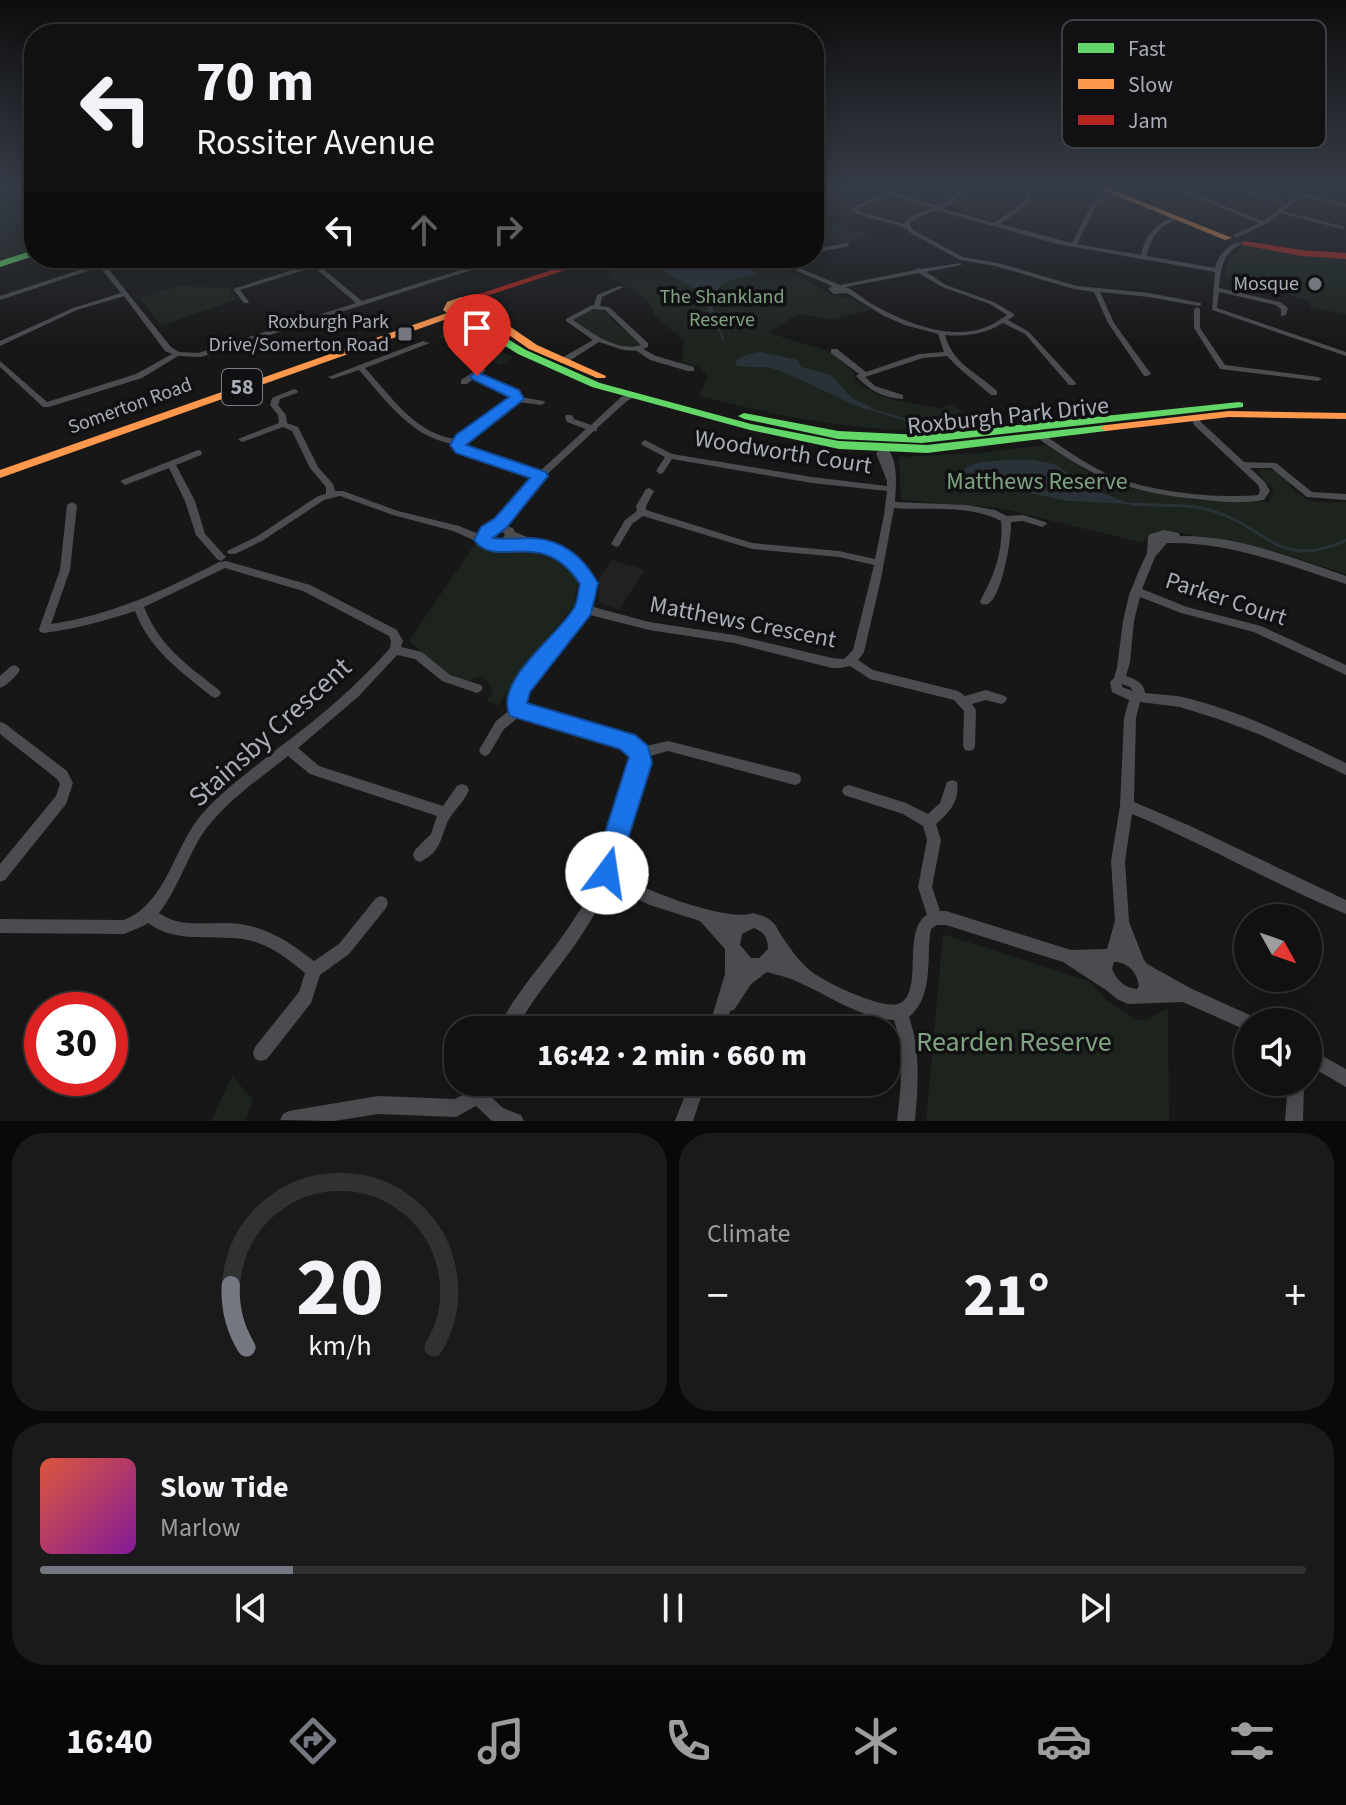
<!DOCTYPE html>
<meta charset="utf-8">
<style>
body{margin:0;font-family:"Source Sans 3",sans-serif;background:#1a1a1a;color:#f1f3f6;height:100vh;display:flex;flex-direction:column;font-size:30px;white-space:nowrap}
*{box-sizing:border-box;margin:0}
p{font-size:26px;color:#9c9d9f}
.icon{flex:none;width:44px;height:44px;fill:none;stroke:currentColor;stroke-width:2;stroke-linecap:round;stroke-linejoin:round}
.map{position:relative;height:1121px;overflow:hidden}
.drawer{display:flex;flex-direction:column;gap:12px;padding:12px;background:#090909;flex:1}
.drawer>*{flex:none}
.hud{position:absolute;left:24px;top:24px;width:800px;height:244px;border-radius:32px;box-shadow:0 4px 20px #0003,0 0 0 2px #303131;background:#111;color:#f1f3f6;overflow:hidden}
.needle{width:52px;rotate:130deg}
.controls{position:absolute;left:1234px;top:904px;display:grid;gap:16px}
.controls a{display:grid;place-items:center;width:88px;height:88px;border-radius:50%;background:#111;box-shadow:0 4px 20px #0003,0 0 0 2px #303131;font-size:40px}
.speed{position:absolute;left:24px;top:992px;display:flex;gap:16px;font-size:40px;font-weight:700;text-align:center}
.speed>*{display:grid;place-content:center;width:104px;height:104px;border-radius:50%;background:#111;box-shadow:0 4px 20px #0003,0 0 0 2px #303131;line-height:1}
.speed .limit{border:12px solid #d22;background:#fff;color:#111}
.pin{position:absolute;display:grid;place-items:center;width:68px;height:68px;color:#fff;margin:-82px -34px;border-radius:50% 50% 50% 0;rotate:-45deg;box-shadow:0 0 8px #0007}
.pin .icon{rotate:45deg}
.me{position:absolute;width:88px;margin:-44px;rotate:14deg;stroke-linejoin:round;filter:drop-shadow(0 0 6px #0008)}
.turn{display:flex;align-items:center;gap:28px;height:168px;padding:0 40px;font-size:36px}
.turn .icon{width:104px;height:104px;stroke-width:2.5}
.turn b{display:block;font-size:56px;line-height:68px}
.lanes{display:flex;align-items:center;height:76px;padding:0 40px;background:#0003;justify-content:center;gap:40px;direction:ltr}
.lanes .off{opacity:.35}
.big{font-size:60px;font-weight:800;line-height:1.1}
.drawer .card{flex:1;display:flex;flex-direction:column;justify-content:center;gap:12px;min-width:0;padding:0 28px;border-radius:32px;background:#1a1a1a}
.drawer .dial{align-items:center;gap:0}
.dial svg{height:208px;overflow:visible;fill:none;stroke:#303131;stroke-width:7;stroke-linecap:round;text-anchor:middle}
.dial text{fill:#f1f3f6;stroke:none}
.song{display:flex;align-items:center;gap:24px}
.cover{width:96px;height:96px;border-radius:12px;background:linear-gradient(135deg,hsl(10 70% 55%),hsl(290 70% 35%))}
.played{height:8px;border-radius:4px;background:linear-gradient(90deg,#757880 20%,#303131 20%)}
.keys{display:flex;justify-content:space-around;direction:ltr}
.heat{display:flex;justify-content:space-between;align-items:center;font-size:44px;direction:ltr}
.drawer .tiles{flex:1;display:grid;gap:12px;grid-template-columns:1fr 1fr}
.card:last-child{grid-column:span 2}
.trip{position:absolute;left:444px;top:1016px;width:456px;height:80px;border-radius:32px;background:#111;box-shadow:0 4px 20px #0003,0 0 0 2px #303131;font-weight:800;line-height:80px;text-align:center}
.menu{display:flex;height:128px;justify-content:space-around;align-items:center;background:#070707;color:#9c9d9f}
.menu .icon{width:56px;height:56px}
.menu .active{color:#757880}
.menu b{font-size:36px;color:#f1f3f6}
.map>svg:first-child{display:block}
.built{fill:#212123}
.green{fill:#1d241e}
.water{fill:#2a3239}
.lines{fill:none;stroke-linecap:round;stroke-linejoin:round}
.stream-far1{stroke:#2a3239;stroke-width:2}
.stream{stroke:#2a3239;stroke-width:3}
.street{fill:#4b4c50;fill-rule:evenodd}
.fast{fill:#63d668;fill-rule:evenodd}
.slow{fill:#ff974d;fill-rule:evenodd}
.jam{fill:#b3261e;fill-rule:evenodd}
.route{fill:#1a73e8;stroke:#114b97;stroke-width:2}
.poi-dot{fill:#757880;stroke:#111113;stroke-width:3}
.labels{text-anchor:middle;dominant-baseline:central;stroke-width:7;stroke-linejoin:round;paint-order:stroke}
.far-poi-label{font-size:20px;fill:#a8adb8;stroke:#111113;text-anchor:end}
.far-park-label{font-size:20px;fill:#7fa381;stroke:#111113}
.far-street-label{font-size:20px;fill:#a8adb8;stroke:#111113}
.shield{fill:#111113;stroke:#7b7e86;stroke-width:2}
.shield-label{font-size:22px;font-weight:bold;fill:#a8adb8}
.street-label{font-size:24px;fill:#a8adb8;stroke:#111113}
.park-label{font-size:24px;fill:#7fa381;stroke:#111113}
.near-street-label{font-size:28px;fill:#a8adb8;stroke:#111113}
.near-park-label{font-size:28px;fill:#7fa381;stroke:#111113}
.key{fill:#111113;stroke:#3e4045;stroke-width:2}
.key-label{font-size:22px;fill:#a8adb8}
</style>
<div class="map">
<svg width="1346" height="1121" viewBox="0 0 1346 1121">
<rect width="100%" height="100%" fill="#171717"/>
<!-- built -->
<path class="built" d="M612,560L645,570L619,610L599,603V578Z"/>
<!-- green -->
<g class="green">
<path d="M22,188L34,189V251L0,262V203Z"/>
<path d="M828,220L855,233L861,231L868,235C848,245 834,248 814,235V225Z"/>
<path d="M1243,245L1293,254L1346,259V314L1311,308L1310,301L1224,276L1229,259Z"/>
<path d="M652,258H748L790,272L833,295L852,299L871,309L833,320L798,314L768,333L829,351L855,373V379C878,402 911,403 941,408L952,404L981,426C884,438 793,420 699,396L708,376L699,367L682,362L684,341L655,315L647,300L605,274Z"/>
<path d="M179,286L232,288L230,291L237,299L161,326L140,298Z"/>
<path d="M593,308L607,312C614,328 633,331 641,346C622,352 587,334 572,321Z"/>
<path d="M449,332L478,336L513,358L499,365L472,349L464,352L438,336Z"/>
<path d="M1045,445L1087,471L1123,487L1204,501L1269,502L1274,490L1259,474L1260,469C1283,467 1288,490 1307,499C1319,504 1333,502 1346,502V574L1272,550L1164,530L1149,533L1143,543L1000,508L901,500L899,457L979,453Z"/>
<path d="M475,544L486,550L516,547L546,554L570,569L578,582L574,605L522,669L498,706L486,701L493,691L487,681L479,677L467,681L448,674L409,641Z"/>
<path d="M943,934L1089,981L1107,1000L1136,1019L1147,1020L1168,1008L1169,1121H926Z"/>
<path d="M232,1076L253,1100L245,1121H211Z"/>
</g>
<!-- water -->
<g class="water">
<path d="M687,258H720L758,273C739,283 719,272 713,303C712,311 720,320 721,327C705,322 709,300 699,291L657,268Z"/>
<path d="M761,352L798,360L801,367L831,375L852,398L871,407L868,410C835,399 808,380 774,369C762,365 749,369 736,365L735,361L746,355Z"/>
<path d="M1033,460L1054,464L1097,491L1131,504L1069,501L973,482L962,471C977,457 1013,461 1033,460Z"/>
</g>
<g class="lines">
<!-- stream-far1 -->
<g class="stream-far1">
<path d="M718,328L723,338"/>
<path d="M870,409L925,426"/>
</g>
<!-- stream -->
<path class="stream" d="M1131,504C1158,506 1187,503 1213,511C1270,529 1279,571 1346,540"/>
<!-- street -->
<g class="street">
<path d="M962,188H967L960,197L943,209L994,223L1024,202L1027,188H1032L1028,204L1000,224L1072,243L1093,202L1117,193L1119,194V196L1097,204L1077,244L1141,255C1146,234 1156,223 1176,216L1178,217V219C1159,226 1151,236 1147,256L1215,268C1217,256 1229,243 1241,242V244C1222,254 1221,269 1219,288L1280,302L1288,308L1286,315L1281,316V309L1276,305L1219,292L1217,308L1346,352V356L1212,310L1215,272L1057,244L936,210L921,216L909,223L913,230L963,257L998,263L1077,286L1149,293L1201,303V305L1199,306L1149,297L1100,292L1114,323L1151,374L1147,376H1144L1108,323L1094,292L1074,289L995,266L960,260L909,232L906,228L857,214L850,208L891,192L938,206L948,201ZM891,196L933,208L910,217L904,224L861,212L857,208Z"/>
<path d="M1174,188H1181L1263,221L1284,205L1234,188H1242L1287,203L1301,193L1346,203V207L1302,197L1283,211L1345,227L1342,229L1280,213L1266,224L1236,238L1233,236L1234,235L1259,223Z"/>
<path d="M847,243L849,244V246L814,253V249Z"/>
<path d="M83,258H91L106,266L171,347L179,352L198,353L356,303L314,267L240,290L249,302L248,303H244L233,289L311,264L308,258H314L317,264L362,301L480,264L488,258H512C502,263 496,258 484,266L201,357L178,356L142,378L49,407H43L0,367V361L47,402L136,374L172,354L165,351L124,296L77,310L0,346V341L73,308L121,293L100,267L0,300V296L95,265Z"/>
<path d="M209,258H218L198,265L195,263Z"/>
<path d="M767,258H775L840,285L915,270L918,268L921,269L961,263V265L926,272L946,285L994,302L1014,314V316L1008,320L1029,332L1076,383L1075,385H1069L1025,334L1003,323C986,334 964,337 945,335C953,364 976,372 997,391V395H991L960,369L947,356L923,358L865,377L875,386L903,395V399C883,398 869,390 856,376L859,374L831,353V349H837L866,372L919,354L944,352L938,334L905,325L884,316L847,293L834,294L828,289L832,286ZM919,273L942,287L990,304L1007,315C1002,318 997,322 991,325C953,343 906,323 872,304C862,298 855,291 846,287Z"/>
<path d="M619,286L624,287L602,297L600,306L609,307L648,343V347L643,349L656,356L694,367V371H688L650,360L637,351L623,350L599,342L566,363H560V359L593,340L566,321V319L590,306L594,305L597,295ZM593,309L605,310L641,345C619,353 590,332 573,320Z"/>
<path d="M1197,307L1200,309V328L1225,365L1318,377L1322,379L1318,381L1220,369L1194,328V309Z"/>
<path d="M423,341L430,343L365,368C391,396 415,434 456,439L458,436L513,398L511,394L475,378L467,384H461V380L479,368H482L486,370L480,375L517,391L520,397L544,401L545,403L541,405L518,402L465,439L462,445L464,447L539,472L586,429L567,422L565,417L566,415H572L574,419L591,425L621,397L632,394L636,396L627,401L597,428V431H594L543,478L517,511L502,525L513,528L515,532L578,558L594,583L590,606L649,622L734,635L832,658L844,659L853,650L874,565L839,557L752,549L643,516L632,524L619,546L616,547L611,544L625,520L637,511L636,506L646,489L649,488L654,491L646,506V510L752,543L839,551L875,559L884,515L887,491L812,483L672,459L663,473L660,474L656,471L665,457L642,445L641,443L645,440L672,454L812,477L887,486V481L876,453L885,446C899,459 896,484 895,502L967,505L995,510L1007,516L1023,515L1045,522L1047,524L1042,527L1023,521L1011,522C1012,537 1002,597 988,604C986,605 983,604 981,604L980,601C994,577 1004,549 1001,521C969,504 929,511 894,508L881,579L864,652L858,660L873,670L958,691L965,696L986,690L1005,696L1007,699L1005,702L1001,704L986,700L972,704L976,710L975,746L973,750L969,751L965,750L963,746L964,711L954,700L870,679L850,666L840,668H832L734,643L649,630L586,614L527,690L522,700L523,706L627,737L642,747L668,741L795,773L800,775L801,779L800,783L795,785L668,751L646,757V763L615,861L614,870C634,888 729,923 753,913C759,915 765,916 770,920C776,924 777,929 781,935C789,947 800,963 812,972C826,983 881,1009 898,1004C925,995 901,930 927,915L918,887L927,840L923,826L903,814L844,795L842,791L844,787L849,785L906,803L928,814L940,803L947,782L952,780L957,782C960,800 950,812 936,824L941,840L932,887L940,911H946L1071,950L1107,949L1115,921L1111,861L1120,806L1124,718L1129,700L1112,692L1110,682L1114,678L1117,668L1123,621L1129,595L1140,568L1147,553L1148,536L1150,534L1164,530L1179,533L1180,536C1237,535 1293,558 1346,576V584C1287,565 1231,542 1167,543L1155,557L1142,589L1187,607L1261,626L1346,665V675L1254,632L1181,613L1140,597L1134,621L1130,662L1126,676C1135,679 1144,683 1145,693C1156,694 1166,695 1177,696C1233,707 1294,738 1346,763V775L1261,735L1221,720L1180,707L1140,702L1136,718L1134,802L1188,825L1346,900V914C1273,884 1205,844 1132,814L1125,861L1129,922L1144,960L1147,964L1192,989L1254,1017L1256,1022H1248V1031L1183,1002L1128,1004L1117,999L1106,990L1063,962L946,925H937L931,929L930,934C927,961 933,997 909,1017C921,1052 918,1085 915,1121H897C901,1087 905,1054 894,1020C859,1018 830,996 798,982C788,977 777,975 767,972L751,984L734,1010L730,1011L724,1030H708L725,974V949L700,921L650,905L614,888C598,905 588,927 574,946C554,974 532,1000 515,1030H498C512,997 538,970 559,941C574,921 586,898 603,879L600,873L601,861L634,763V755L623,746L520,716L504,729L489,754L485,756L481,754L479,750L496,721L512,708L510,700L518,684L579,608L584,583L570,564L513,539L504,547L492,548L453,531L393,515L340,496L324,500L262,541L235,554H229L227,552L229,550L256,537L318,496L326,494V487L310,468L292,431L283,427L245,441L242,442L238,439L279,423L278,415L270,405L272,398L294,389L298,391L297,393L280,399L278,405L286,415L287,423L298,427L318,467L333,484L335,491H343L398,511L459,526L479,534L511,507L534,477L458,451L454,444C411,438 386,400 359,370L332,379L328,377ZM497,531H501L505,534L502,540L493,541L488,539L489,535ZM1122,684L1130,687L1133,691L1122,687ZM754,928C764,932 768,938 768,949L759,958H751L740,945L742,934ZM1114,962C1128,962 1137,972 1139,986L1137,989C1124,988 1117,980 1112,969Z"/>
<path d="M1192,416H1198L1201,422L1244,462L1276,463L1312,492L1346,494V500L1307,497L1271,468H1250L1265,482L1270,491L1264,500C1242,504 1219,502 1196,499C1147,494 1110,485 1067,458C1057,451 1046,445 1037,437L1041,434L1044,435C1067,450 1089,467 1115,477C1152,492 1218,499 1258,495L1260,491L1258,485L1194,425L1191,418Z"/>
<path d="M198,450L201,451L202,453L201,455L176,465L195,501L205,534L226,557L221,561L217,559L196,535L185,501L169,468L128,484L125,485L121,482L122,480Z"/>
<path d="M72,502L77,505L70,570L51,624C112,615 165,590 219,562L226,561L310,585L397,630L403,641L401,647L422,652L450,675L481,685L483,688L481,691L477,693L442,681L415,659L397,655L359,696L298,748L319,766L443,806L457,786L462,784L467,786L469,790L467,794C462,804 453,811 448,821C440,839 441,852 420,862L415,860L413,855L415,850L431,834L437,816L310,774L288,756C258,780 223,803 201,836C186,861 177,890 159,913C182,930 213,920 240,924C269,928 292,944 314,961L339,944L376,898L381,896L386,898L388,903L386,908L349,954L320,975L311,1003L267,1059L261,1061L255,1059L253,1053L255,1047L299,992L305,973C289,960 272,946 252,941C217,932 179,946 148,923L143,926L124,934L0,933V919L124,920C167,903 174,846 202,814C225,788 254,768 281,746C320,717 358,685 390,648L391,641L389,636L303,591L225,568L144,607C160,647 186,664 219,690L221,693L219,696L215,698L211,696C180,671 149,649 135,611C105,621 75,629 44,633L40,632L39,629L60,570L67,505Z"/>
<path d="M14,665L18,667L20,670C16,677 7,685 0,688V676L10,667Z"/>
<path d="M0,722L4,723L67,771L73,783L66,804L5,880L0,882V864L56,796L60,784L57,779L0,734Z"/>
<path d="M1308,1048L1346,1069V1087L1308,1065Z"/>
<path d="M477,1082H494L488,1094L503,1108L521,1115L524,1121H492L476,1106L456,1117L378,1114L334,1121L280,1120L283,1114L289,1111L378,1096L455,1099L472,1090Z"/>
<path d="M690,1082H706L693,1121H675Z"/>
<path d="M1288,1082H1304L1303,1121H1285Z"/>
</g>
<!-- fast -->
<g class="fast">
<path d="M34,250V256L0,267V261Z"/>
<path d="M456,312H462L526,350L600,383L751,424L839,441L927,445L1106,425L1112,428L1106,431L927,453L839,449L750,430L592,387L518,354L456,316Z"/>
<path d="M1239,402L1243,403V407L922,443L838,439L744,419L738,416L744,413L838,431L922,435Z"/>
</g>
<!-- slow -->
<g class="slow">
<path d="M1098,188H1108L1232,238L1225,240Z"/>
<path d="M461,297L476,299L481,307L537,345L606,376L605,378H597L529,349L475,311L463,316L458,315L0,478V470L447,313L443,310L447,302ZM462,303L470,304L472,306L462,310L453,308Z"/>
<path d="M1229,411L1346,413V419L1229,417L1106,431L1100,428L1106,425Z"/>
</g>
<!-- jam -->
<g class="jam">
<path d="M1245,241L1301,250L1346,253V259L1301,256L1242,245L1241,243Z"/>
<path d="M588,258H601L469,302L461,300Z"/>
</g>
</g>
<!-- sky -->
<linearGradient id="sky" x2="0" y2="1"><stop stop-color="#0d0d0d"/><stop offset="0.54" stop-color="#363c47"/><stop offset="1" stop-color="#363c47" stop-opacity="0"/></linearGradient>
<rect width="1346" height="345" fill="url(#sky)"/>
<!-- route -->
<path class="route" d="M477,372L519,390L524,399L466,445L546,472L548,476L507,527L493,538C505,540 519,538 532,538C564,540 583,557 598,583L591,614L530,692L527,703L635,735L648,746L652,763L621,861L616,882L607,886L598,882L595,873L596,861L629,757L620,749L510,716C493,681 557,637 574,608C578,602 578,591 580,584C542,525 496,571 474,540L481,527L495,518L530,478L456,453L450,445L456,435L509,397L472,379L470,376Z"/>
<!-- markers -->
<g class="poi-dot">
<circle cx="1315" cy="284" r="8"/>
<rect x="397" y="326" width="16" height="16" rx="4"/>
</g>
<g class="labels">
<!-- far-poi labels -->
<g class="far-poi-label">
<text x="1299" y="284">Mosque</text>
<text x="389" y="322">Roxburgh Park<tspan x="389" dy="23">Drive/Somerton Road</tspan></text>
</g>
<!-- far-park labels -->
<g class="far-park-label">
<text x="722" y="297">The Shankland<tspan x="722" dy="23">Reserve</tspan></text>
</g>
<!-- far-street labels -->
<g class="far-street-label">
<text transform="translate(130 406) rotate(-20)">Somerton Road</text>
</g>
<!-- shield labels -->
<rect class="shield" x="222" y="369" width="40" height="36" rx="6"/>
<g class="shield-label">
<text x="242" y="387">58</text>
</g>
<!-- street labels -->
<g class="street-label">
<text transform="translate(1008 416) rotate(-6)">Roxburgh Park Drive</text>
<text transform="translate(783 452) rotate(9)">Woodworth Court</text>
<text transform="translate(1226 599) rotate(18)">Parker Court</text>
<text transform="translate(743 622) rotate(11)">Matthews Crescent</text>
</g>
<!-- park labels -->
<g class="park-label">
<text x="1037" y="481">Matthews Reserve</text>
</g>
<!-- near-street labels -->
<g class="near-street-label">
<text transform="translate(270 732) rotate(-42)">Stainsby Crescent</text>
</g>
<!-- near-park labels -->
<g class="near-park-label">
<text x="1014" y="1042">Rearden Reserve</text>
</g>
</g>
<!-- legend -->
<rect x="1062" y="20" width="264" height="128" rx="12" class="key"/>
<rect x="1078" y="43" width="36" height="10" fill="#63d668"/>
<rect x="1078" y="79" width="36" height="10" fill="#ff974d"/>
<rect x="1078" y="115" width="36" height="10" fill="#b3261e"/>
<g class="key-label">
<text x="1128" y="56">Fast</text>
<text x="1128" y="92">Slow</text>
<text x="1128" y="128">Jam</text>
</g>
</svg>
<div class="controls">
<a><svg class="needle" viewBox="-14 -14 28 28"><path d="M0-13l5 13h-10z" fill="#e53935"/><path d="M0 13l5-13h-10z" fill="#9c9d9f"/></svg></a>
<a><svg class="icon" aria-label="sound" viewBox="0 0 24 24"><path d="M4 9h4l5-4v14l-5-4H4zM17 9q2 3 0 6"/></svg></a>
</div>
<div class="speed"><div class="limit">30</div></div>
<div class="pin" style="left:477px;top:376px;background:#d93025"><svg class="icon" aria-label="arrive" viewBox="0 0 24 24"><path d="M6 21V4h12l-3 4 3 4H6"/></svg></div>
<svg class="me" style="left:607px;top:873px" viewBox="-20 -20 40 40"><circle r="19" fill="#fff"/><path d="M0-13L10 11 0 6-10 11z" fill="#1a73e8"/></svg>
<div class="trip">16:42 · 2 min · 660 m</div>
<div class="hud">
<div class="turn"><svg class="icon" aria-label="left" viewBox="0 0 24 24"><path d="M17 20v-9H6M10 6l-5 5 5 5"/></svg><div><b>70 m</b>Rossiter Avenue</div></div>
<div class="lanes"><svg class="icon" aria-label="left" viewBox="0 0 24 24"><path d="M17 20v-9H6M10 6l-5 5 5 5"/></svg><svg class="icon off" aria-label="ahead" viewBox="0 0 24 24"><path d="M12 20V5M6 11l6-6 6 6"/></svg><svg class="icon off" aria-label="right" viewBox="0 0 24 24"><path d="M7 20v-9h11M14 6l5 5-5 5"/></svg></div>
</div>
</div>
<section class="drawer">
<div class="tiles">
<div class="card dial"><svg viewBox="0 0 100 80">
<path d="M14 69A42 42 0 1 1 86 69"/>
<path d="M14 69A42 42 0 0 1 8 45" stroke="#757880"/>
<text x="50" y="56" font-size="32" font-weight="700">20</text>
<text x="50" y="72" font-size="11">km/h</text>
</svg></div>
<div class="card"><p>Climate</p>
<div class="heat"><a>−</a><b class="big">21°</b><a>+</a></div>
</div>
<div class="card">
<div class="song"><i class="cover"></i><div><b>Slow Tide</b><p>Marlow</p></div></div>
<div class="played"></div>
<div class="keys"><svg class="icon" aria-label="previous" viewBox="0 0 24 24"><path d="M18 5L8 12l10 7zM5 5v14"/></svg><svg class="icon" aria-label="pause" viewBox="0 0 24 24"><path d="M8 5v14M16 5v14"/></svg><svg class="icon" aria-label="next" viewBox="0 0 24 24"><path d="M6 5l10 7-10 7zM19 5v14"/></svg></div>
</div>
</div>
</section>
<nav class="menu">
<b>16:40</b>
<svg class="icon active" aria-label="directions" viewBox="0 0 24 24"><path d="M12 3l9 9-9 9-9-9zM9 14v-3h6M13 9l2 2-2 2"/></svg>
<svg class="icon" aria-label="music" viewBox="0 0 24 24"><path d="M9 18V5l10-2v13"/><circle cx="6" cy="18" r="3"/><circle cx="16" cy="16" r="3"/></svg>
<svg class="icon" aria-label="phone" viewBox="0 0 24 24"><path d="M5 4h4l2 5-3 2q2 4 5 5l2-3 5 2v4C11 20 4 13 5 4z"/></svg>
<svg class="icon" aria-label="climate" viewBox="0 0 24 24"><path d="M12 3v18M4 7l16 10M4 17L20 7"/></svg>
<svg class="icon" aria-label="car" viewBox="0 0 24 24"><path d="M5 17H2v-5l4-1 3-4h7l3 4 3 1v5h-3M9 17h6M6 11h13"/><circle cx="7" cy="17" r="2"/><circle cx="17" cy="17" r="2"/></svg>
<svg class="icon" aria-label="filters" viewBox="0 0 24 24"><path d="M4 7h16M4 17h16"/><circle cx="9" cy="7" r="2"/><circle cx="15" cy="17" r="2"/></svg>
</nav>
